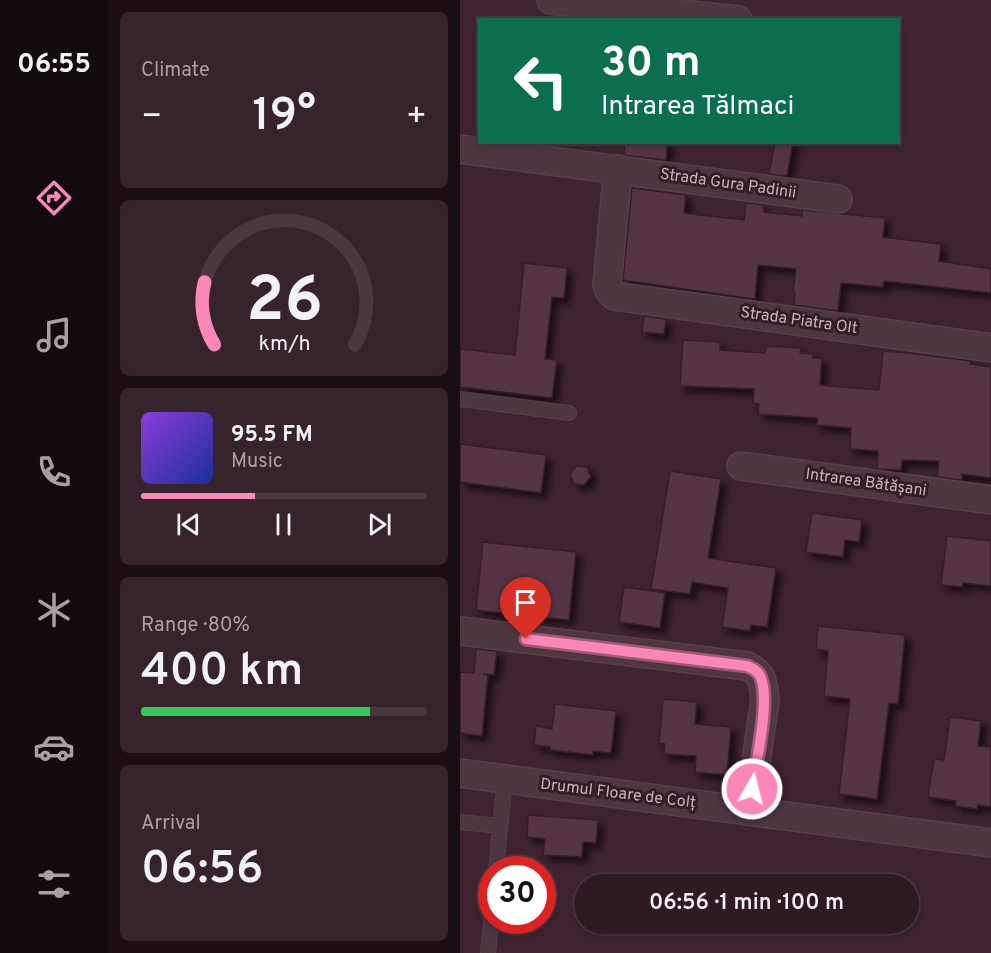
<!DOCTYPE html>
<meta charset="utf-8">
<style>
body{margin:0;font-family:Overpass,sans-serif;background:#37232c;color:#f1f3f6;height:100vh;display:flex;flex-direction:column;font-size:22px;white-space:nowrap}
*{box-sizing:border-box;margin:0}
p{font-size:20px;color:#a7a1a6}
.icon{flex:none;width:33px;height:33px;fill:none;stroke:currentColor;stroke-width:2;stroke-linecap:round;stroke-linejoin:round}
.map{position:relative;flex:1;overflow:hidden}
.details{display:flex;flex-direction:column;gap:12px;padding:12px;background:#1a0e14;width:352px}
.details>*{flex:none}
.banner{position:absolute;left:18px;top:18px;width:422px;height:126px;border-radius:0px;box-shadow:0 3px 9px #0003,0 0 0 2px #4a3841;background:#0b6e4f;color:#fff;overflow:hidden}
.speed{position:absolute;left:18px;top:856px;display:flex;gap:12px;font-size:30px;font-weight:700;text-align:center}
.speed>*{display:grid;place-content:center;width:78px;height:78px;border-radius:50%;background:#2f1a24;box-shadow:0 3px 9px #0003,0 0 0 2px #4a3841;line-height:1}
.speed .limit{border:9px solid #d22;background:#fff;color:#111}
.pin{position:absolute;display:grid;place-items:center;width:51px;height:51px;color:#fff;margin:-62px -26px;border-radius:50% 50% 50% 0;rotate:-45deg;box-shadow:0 0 6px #0007}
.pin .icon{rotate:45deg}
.me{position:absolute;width:66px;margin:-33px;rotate:8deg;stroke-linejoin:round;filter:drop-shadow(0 0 4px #0008)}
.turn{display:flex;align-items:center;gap:21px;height:126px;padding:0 24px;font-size:27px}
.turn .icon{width:78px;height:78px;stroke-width:2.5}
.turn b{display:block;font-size:42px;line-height:51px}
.big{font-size:45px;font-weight:600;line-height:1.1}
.details .tile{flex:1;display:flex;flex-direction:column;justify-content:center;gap:9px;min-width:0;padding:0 21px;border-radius:9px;background:#37232c}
.details .dial{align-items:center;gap:0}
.dial svg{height:156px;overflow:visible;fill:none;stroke:#4a3841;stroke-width:7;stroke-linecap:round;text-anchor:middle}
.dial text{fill:#f1f3f6;stroke:none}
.song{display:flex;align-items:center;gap:18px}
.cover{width:72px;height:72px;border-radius:9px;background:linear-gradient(135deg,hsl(270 70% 55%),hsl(230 70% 35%))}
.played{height:6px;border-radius:3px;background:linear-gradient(90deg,#fb87b8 40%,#4a3841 40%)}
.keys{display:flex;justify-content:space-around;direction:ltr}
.heat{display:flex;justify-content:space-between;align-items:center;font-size:33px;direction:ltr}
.charge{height:9px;border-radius:4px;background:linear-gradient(90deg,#34c759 80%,#4a3841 0)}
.trip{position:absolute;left:114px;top:874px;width:345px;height:60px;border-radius:30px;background:#2f1a24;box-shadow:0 3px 9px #0003,0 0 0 2px #4a3841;font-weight:600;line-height:60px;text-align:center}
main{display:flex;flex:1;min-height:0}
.tabs{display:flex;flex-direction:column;width:108px;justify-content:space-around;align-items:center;background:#130a0e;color:#a7a1a6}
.tabs .icon{width:42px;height:42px}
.tabs .active{color:#fb87b8}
.tabs b{font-size:27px;color:#f1f3f6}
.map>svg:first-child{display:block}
.building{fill:#553544;stroke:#361e29;stroke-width:1.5;filter:url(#shadow)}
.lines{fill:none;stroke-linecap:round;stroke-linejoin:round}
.lane-casing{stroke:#58404b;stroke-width:16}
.street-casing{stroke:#58404b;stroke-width:30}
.lane{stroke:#4f3742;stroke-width:14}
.street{stroke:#4f3742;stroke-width:27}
.route-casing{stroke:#a35878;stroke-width:15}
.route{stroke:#fb87b8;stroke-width:10}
.labels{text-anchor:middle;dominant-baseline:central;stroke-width:6;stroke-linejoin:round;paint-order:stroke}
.street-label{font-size:16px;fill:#cab3bd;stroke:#341c27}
</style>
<main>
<nav class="tabs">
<b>06:55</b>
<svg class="icon active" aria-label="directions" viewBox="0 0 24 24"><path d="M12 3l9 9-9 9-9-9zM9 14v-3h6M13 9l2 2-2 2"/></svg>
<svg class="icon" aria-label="music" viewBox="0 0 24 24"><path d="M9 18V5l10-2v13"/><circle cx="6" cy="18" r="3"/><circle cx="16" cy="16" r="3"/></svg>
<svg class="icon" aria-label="phone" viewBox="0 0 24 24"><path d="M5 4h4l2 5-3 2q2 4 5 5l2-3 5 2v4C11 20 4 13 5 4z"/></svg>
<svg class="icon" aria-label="climate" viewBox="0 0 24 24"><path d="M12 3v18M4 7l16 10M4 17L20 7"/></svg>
<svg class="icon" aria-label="car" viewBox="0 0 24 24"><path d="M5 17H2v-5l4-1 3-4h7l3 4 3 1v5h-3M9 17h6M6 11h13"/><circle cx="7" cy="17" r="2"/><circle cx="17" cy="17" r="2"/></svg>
<svg class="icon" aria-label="filters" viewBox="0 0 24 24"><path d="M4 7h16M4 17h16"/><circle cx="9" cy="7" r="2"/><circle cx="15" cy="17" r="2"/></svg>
</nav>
<section class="details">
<div class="tile"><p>Climate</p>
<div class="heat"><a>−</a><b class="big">19°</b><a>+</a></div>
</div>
<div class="tile dial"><svg viewBox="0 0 100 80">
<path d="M14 69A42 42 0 1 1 86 69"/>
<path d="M14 69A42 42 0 0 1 9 37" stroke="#fb87b8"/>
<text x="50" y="56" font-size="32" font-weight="700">26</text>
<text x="50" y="72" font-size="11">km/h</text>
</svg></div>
<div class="tile">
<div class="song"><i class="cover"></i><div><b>95.5 FM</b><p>Music</p></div></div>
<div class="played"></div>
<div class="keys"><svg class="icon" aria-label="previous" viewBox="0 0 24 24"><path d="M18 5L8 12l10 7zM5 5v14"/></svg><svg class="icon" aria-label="pause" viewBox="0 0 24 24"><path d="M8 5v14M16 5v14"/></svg><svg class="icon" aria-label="next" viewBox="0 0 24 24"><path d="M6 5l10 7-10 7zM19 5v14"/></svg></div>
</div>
<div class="tile"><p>Range · 80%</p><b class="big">400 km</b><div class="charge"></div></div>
<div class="tile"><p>Arrival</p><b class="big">06:56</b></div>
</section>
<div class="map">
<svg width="531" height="953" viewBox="0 0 531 953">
<defs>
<filter id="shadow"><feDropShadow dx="5.5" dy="5.5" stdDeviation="3" flood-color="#0009"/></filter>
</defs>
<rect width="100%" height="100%" fill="#3f2330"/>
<!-- building -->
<g class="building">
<path d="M165,142H208L206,160L164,155Z"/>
<path d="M315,142H333L327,176L309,174Z"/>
<path d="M172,188L226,195L224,213L284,220L286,203L304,205V212L342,216V210L425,218L423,237L481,244L479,261L531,269V293L424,281L423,287L381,283L378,311L334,305L335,292L333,291L336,269L298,265L295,299L163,280Z"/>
<path d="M64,263L107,268L104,298L92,297L85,359L97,360L92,398L0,387V349L55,355Z"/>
<path d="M184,316L206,319L204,334L182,332Z"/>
<path d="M223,340L260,342V350L305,353L306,346L341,348L340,353L353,354V358H362L360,385L419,390L423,351L449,353L511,361L510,364L531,367V478L502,474V480L477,477L479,461L442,460L441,470L417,469L418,451L390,449L391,428L357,425V418L298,414L299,404L293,403L294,389L220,386Z"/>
<path d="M0,444L86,455L81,493L0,482Z"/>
<path d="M116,466L127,467L131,477L124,485L114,484L110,474Z"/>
<path d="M210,471L261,479L248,558L316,568L307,627L291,625L290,631L262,627L268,588L232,582L230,594L191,589Z"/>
<path d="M352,513L402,520L399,542L385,540L383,557L346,552Z"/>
<path d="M487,536L531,541V586L503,583L502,587L481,585Z"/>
<path d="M23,542L116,552L109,620L16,610Z"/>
<path d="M164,587L205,593L200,628L159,622Z"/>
<path d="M358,626L445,635L438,704L429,703L417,799L379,794L390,699L364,696L368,651L356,649Z"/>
<path d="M16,649L37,651L34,675L23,674L28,675L22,736L0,733V672L14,673Z"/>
<path d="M203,699L237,702L235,724L271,727L267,775L235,772L236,756L204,754L205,744H199Z"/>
<path d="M95,704L156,711L151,753L133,751V755L90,750V747L74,745L76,726L92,729Z"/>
<path d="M490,717L521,721L518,746L531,747V807L518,805L517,809L495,806L496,801L468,797L474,759L484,760Z"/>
<path d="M68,815L138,820L136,843L123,842L122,857L83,855L85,839L67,837Z"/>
</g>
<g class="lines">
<!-- lane casing -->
<g class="lane-casing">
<g id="lane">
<path d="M0,399L109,413"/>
<path d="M0,822L40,826"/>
<path d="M36,870L45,779"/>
<path d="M28,953L32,914"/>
</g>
</g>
<!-- street casing -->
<g class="street-casing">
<g id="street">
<path d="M91,0L278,20"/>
<path d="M0,149L378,199"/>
<path d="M158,169L147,284L149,291L154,296L531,348"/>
<path d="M281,466L531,500"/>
<path d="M0,631L287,666C303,674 303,682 305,699L289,811"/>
<path d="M0,773L531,843"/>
</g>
</g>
<!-- lane -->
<use href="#lane" class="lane"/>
<!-- street -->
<use href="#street" class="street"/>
</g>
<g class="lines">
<!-- route casing -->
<g class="route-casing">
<path id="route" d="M66,639L287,666C292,668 296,670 299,674C312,694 296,763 292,789"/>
</g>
<!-- route -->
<use href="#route" class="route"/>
</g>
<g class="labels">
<!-- street labels -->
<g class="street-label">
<text transform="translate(268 184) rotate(8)">Strada Gura Padinii</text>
<text transform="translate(339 321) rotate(8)">Strada Piatra Olt</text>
<text transform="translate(406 483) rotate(8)">Intrarea Bătășani</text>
<text transform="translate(158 794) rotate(7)">Drumul Floare de Colț</text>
</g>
</g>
</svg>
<div class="speed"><div class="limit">30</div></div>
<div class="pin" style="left:66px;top:639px;background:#d93025"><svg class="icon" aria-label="arrive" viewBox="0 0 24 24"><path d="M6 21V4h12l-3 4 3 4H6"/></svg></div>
<svg class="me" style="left:292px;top:789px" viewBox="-20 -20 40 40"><circle r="17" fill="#fb87b8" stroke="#fff" stroke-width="3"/><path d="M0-11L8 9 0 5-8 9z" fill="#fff"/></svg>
<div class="trip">06:56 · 1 min · 100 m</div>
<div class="banner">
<div class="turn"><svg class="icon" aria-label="left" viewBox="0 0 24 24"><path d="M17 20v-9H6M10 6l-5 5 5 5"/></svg><div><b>30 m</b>Intrarea Tălmaci</div></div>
</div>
</div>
</main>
